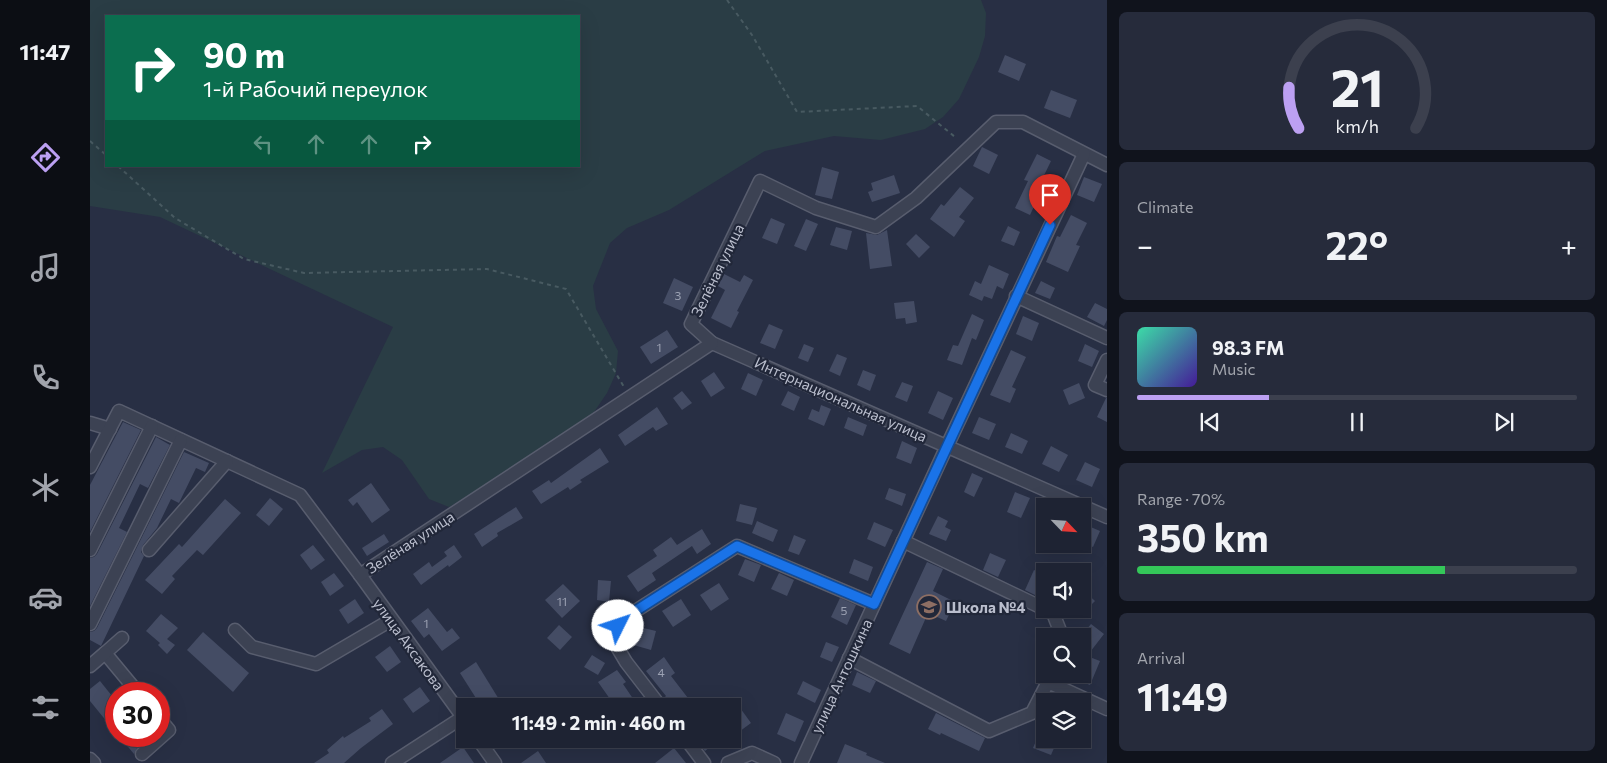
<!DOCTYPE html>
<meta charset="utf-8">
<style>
body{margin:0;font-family:Commissioner,sans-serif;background:#262b3b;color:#f1f3f6;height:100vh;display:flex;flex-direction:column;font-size:19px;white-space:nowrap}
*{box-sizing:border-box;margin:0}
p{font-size:16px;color:#a1a4ac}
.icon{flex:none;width:28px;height:28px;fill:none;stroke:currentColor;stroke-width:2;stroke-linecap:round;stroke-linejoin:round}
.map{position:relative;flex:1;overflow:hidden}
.side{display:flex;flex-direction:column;gap:12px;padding:12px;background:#10131c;width:500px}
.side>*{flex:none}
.hud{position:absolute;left:15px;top:15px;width:475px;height:152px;border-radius:0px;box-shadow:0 5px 20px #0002,0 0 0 1px #3c404e;background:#0b6e4f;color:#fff;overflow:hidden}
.needle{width:32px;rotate:115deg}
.buttons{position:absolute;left:946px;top:498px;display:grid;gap:10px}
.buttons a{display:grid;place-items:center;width:55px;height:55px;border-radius:0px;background:#1e2333;box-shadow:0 5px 20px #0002,0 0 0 1px #3c404e;font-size:25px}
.speed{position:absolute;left:15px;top:682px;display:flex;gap:10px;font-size:25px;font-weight:700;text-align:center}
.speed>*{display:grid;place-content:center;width:65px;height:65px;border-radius:50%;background:#1e2333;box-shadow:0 5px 20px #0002,0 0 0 1px #3c404e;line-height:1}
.speed .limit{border:8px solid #d22;background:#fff;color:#111}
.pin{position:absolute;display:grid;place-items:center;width:42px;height:42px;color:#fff;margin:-51px -21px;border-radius:50% 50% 50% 0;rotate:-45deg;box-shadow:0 0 5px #0007}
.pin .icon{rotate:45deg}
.me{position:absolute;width:55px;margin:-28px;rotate:49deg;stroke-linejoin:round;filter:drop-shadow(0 0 4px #0008)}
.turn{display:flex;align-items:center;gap:18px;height:105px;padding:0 15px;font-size:22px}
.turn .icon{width:65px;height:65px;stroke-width:2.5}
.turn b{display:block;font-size:35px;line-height:42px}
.lanes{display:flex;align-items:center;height:48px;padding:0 15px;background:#0003;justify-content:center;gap:25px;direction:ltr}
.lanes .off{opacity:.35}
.big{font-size:38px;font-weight:700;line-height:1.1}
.side .widget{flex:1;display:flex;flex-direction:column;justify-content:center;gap:8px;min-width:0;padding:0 18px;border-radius:8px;background:#262b3b}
.side .dial{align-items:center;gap:0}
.dial svg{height:130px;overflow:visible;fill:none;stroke:#3c404e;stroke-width:7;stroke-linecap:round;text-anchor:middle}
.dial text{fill:#f1f3f6;stroke:none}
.song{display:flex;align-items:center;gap:15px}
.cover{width:60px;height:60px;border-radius:8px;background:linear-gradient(135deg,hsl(160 70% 55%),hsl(260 70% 35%))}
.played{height:5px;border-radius:2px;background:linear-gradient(90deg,#bca0f2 30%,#3c404e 30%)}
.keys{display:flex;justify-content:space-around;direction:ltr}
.heat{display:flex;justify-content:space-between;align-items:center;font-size:28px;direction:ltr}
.charge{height:8px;border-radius:4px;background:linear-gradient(90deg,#34c759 70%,#3c404e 0)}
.trip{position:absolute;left:366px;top:698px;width:285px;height:50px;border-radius:0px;background:#1e2333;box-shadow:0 5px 20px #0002,0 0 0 1px #3c404e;font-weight:700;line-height:50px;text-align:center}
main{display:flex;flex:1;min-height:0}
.dock{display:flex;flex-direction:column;width:90px;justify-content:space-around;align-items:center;background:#0c0e14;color:#a1a4ac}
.dock .icon{width:35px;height:35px}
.dock .selected{color:#bca0f2}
.dock b{font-size:22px;color:#f1f3f6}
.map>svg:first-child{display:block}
.green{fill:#2a3d45;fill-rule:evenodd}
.building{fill:#444c64}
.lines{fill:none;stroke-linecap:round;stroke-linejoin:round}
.minor-casing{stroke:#585d6e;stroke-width:15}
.path{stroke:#485a61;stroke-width:2;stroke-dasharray:4 4;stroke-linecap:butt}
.minor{stroke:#3c4253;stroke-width:12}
.route-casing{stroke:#114b97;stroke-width:12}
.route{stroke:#1a73e8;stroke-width:9}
.labels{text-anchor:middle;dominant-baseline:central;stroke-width:4.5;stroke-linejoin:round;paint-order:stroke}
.number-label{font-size:12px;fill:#9ca2b3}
.street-label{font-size:15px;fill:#babecd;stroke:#212739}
.poi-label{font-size:15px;font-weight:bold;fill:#babecd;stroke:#212739;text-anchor:start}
</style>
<main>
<nav class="dock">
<b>11:47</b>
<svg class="icon selected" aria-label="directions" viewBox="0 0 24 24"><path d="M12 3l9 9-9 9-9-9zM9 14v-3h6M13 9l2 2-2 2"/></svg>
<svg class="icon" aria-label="music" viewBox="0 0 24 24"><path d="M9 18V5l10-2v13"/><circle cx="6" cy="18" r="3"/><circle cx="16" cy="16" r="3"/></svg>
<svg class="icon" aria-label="phone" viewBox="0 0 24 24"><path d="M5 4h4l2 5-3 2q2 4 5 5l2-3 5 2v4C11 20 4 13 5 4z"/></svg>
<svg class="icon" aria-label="climate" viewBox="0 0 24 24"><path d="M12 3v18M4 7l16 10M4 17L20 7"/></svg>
<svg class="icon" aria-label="car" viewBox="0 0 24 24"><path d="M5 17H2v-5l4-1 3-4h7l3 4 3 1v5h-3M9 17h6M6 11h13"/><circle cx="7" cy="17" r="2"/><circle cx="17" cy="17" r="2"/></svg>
<svg class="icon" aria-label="filters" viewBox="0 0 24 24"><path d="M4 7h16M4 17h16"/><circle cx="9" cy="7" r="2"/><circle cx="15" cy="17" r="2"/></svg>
</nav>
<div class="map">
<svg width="1017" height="763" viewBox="0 0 1017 763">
<rect width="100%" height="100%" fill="#282f44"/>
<!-- green -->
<path class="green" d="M0,0H891L896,13L895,36L889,57L869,99L853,117L835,129L791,140L744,136L675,151L579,210L537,228L520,243L503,286L506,309L528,351L526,373L517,393L504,412L469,442L359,507L339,499L312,460L293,447L272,450L232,473L303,327L70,217L0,206ZM16,16H489V166H16Z"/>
<!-- building -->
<g class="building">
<path d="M915,55L936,64L929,81L908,72Z"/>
<path d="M961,90L987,100L980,118L954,108Z"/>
<path d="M892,147L908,155L899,174L883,166Z"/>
<path d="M947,154L961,161L944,196L948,198L940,215L925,208L938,181L934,180Z"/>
<path d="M732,167L749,172L742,199L725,195Z"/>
<path d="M804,175L810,193L782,202L778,192L783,190L781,183Z"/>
<path d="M994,177L1012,184L1004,202L987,195Z"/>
<path d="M870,187L884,198L869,217L875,221L864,237L840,219L851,204L854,206Z"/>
<path d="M981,215L997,223L986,245L990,246L978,272L956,262L967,236L970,237Z"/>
<path d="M681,218L695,224L687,244L672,238Z"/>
<path d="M716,219L728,224L716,251L704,246Z"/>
<path d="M918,226L930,232L924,246L911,241Z"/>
<path d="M746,227L762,231L757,250L740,245Z"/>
<path d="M797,230L802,266L780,269L776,233L787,235Z"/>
<path d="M826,234L840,247L829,258L816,244Z"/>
<path d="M899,265L919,274L913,289L907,286L902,299L894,296L892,301L879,295L885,281L891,284Z"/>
<path d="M634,274L650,282L654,275L663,280L647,311L649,312L641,328L621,318L635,290L628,286Z"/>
<path d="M584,278L603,287L592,311L573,303Z"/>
<path d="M951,281L965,288L960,299L945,293Z"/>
<path d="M824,301L827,322L816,324L815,318L806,319L804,303Z"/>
<path d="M1005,303L1017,309V320L1014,326L997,317Z"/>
<path d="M882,314L894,320L886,340L882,338L872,365L857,360L863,345L868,346Z"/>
<path d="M933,316L949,323L942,341L926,334Z"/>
<path d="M679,324L693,330L685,349L670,343Z"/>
<path d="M577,330L588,347L561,364L550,347Z"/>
<path d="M714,344L724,348L718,362L708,358Z"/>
<path d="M995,344L1009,351L1002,367L988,361Z"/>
<path d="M921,350L936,357L922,387L926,389L920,403L900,395Z"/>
<path d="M747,354L757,358L750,376L739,371Z"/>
<path d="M773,370L786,375L780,391L767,385Z"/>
<path d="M624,372L635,388L621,397L611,381Z"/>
<path d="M658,373L673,380L666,396L651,389Z"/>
<path d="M812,382L823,386L817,402L805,397Z"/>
<path d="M989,383L995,398L979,405L973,390Z"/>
<path d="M592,391L602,403L592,410L583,398Z"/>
<path d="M698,391L710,397L704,411L691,405Z"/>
<path d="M848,391L863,398L853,420L838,413Z"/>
<path d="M1016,398H1017V422L1007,417Z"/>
<path d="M731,405L741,409L734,426L718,419L722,409L729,412Z"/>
<path d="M567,407L578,424L566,431L563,427L535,446L528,435Z"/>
<path d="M758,417L777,425L773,436L754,428Z"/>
<path d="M889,417L906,424L899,440L882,433Z"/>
<path d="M33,422L51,430L0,532V485Z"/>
<path d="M921,433L938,441L932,454L915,447Z"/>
<path d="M66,437L80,445L58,488L50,484L29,528L37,532L0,606V558L4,557L7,554Z"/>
<path d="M812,441L827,448L821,464L806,458Z"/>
<path d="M961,446L978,455L969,472L952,464Z"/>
<path d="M510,448L519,462L490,480L492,482L480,490L478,487L451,504L442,491L459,480L461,483Z"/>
<path d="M94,452L119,463L115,472L106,468L89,503L81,499L67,528L53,545L51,552L54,556L11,646L0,640V632L4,631L7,628Z"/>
<path d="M995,462L1010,469L1002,487L986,480Z"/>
<path d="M882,473L893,478L884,497L874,492Z"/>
<path d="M281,483L300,510L282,523L267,502L263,506L258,500Z"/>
<path d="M799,488L816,494L812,506L795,499Z"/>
<path d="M925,492L940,498L931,518L917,512Z"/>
<path d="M180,498L193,509L179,526L166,515Z"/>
<path d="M135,499L151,513L113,555L107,550L82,576L85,579L72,594L55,580L89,544L92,547Z"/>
<path d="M650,504L667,508L662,525L646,521Z"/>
<path d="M426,507L433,518L407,533L408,536L392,547L384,534Z"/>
<path d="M848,516L858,521L855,527L861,530L856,541L839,534Z"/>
<path d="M667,521L688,530L683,542L662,533Z"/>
<path d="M784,522L803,530L795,547L777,539Z"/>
<path d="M996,525L1010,531L1003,547L992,542V534Z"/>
<path d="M612,529L621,544L607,554L602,546L562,573L566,580L548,592L537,576L567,556L563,550L581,537L587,545Z"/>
<path d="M294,534L299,542L277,556L272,548Z"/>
<path d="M704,535L716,540L709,555L698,551Z"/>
<path d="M223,545L235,560L221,570L210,555Z"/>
<path d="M364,545L372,557L359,567L358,565L331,585L323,574L339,562L342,567L357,556L354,552Z"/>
<path d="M900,553L916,560L908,577L893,570Z"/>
<path d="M655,559L671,565L664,582L648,575Z"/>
<path d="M764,559L783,567L778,581L759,573Z"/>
<path d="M837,562L853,569L843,591L865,602L856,621L838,613L820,654L799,644Z"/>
<path d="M944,570L955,575V594L953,599L935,590Z"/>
<path d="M244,573L254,586L240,596L231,582Z"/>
<path d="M689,573L704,580L697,596L681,589Z"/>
<path d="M508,580L521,581L519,602L507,600Z"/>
<path d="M629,583L639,599L621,611L610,595Z"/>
<path d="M473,584L490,601L472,618L455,600Z"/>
<path d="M992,589L1005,601L992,614Z"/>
<path d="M750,598L766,605L757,625L741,617Z"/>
<path d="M265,599L274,613L258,624L249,610Z"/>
<path d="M591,599L601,615L583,627L572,611Z"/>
<path d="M338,608L357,632L362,628L370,638L352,651L339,634L334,638L321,621Z"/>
<path d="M71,614L88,628L77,639L85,645L77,654L68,645L70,643L56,631Z"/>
<path d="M1001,624L1014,634L997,656L1010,661L1000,685L972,674H992V635Z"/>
<path d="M469,625L482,637L470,650L457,638Z"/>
<path d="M545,626L566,631L561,650L540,644Z"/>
<path d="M113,632L159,673L143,692L97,650Z"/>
<path d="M736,642L749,647L742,662L730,657Z"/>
<path d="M300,646L311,662L297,672L285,657Z"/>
<path d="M502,655L515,663L508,675L494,667Z"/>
<path d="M574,657L585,673L581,676L601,702L595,706H578L574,698L576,696L556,671Z"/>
<path d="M386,662L410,701L402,706H391L370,673Z"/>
<path d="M527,670L536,682L533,684L548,706H525L508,682Z"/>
<path d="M767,672L786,681L780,693L762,685Z"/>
<path d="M10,681L26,701V733L0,701V689Z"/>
<path d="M713,681L731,690L725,703L707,694Z"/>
<path d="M330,687L340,701L323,713L313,699Z"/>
<path d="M648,705L661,723L642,737V709Z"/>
<path d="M292,709L303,724L271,748L254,763H224L239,753L237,750L253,736L254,738L281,721L279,718Z"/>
<path d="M696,713L714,721L705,742L687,734Z"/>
<path d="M846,713L895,738L889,751L851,733L850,735L838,729Z"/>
<path d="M955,720V739H968L961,755L943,748Z"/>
<path d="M29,736H55L57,738L47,748L44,754Z"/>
<path d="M606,739H630L615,751Z"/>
<path d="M755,744L777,753L776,755L795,763H747Z"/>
<path d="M373,747L384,763H350Z"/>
<path d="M584,748L596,763H565Z"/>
<path d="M448,751L456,763H431Z"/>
</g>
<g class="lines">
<!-- minor casing -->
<g class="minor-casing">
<g id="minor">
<path d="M926,296L1017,338"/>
<path d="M622,343L1017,517"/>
<path d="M1017,360L1005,385L1017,390"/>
<path d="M0,423L20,429"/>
<path d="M0,467L29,411L210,495L270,575L375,720"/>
<path d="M813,541L963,613L972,636"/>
<path d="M0,550L62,426"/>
<path d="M59,550L137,461"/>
<path d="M270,575L622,343L601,324L670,181L726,208L786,227L826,198L906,122H933L1017,165"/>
<path d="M0,624L91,440"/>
<path d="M145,630L162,647L226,664L301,620"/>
<path d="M32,638L15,653L49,694"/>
<path d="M759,658L899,731L942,713L958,682L1017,709"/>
<path d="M0,666L15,653"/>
<path d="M570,706L536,662L520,635L536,617L647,546L784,604"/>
<path d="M388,739L405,763"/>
<path d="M596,739L614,763"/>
<path d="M52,754L79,730L69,718"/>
<path d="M0,759L4,763"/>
<path d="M302,763L373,717"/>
<path d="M638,763L662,753L684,763"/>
<path d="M711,763L857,446L994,154"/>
</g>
</g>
<!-- path -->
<g class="path">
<path d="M637,0L662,35L707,112L827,106L865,137"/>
<path d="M0,141L16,155"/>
<path d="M28,166L85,218L154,259L214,273L397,269L476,289L534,387"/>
</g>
<!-- minor -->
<use href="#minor" class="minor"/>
</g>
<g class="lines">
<!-- route casing -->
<g class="route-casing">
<path id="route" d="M528,626L536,617L647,546L784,604L960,225"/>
</g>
<!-- route -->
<use href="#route" class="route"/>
</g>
<!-- icons -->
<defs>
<g id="school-ring" transform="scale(1.25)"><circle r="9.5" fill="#212739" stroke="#8d6e63" stroke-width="1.5"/><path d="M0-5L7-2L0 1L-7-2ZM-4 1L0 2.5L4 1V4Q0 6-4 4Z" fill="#8d6e63"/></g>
</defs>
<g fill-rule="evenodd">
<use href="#school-ring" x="839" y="607"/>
</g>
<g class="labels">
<!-- number labels -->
<g class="number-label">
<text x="588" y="295">3</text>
<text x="569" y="347">1</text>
<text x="472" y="601">11</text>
<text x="754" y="610">5</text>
<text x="336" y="623">1</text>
<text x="571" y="672">4</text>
</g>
<!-- street labels -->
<g class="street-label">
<text transform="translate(627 270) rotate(-64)">Зелёная улица</text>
<text transform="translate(751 399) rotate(24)">Интернациональная улица</text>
<text transform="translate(320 542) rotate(-33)">Зелёная улица</text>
<text transform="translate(319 644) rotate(54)">улица Аксакова</text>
<text transform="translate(751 676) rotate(-65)">улица Антошкина</text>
</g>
<!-- poi labels -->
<g class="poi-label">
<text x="856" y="607">Школа №4</text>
</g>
</g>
</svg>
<div class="buttons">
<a><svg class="needle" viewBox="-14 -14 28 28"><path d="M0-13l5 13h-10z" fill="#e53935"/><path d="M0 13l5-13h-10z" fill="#a1a4ac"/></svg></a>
<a><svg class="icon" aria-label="sound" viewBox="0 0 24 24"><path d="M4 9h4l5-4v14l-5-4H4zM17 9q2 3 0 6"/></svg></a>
<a><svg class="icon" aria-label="search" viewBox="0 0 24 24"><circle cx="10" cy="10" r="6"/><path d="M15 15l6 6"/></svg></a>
<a><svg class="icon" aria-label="layers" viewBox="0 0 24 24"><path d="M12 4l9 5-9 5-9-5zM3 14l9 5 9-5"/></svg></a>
</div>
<div class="speed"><div class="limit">30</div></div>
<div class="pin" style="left:960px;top:225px;background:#d93025"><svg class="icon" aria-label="arrive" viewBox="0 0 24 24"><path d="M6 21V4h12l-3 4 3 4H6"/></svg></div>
<svg class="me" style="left:528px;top:626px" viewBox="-20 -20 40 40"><circle r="19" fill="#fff"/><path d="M0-13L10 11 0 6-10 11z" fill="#1a73e8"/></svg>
<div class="trip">11:49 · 2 min · 460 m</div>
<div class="hud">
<div class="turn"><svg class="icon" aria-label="right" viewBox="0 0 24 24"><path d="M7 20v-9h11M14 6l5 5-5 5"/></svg><div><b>90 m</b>1-й Рабочий переулок</div></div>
<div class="lanes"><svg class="icon off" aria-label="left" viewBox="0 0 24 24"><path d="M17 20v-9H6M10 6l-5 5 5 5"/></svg><svg class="icon off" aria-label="ahead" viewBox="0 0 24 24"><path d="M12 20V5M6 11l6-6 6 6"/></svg><svg class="icon off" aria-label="ahead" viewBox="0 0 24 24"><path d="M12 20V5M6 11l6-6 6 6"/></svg><svg class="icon" aria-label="right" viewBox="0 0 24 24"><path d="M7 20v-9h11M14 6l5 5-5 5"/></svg></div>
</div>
</div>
<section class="side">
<div class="widget dial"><svg viewBox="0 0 100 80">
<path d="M14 69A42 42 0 1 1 86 69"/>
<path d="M14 69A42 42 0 0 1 8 44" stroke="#bca0f2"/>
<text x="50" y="56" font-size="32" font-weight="700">21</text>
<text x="50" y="72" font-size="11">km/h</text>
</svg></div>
<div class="widget"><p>Climate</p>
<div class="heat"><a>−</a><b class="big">22°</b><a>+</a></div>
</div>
<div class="widget">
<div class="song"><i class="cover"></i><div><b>98.3 FM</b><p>Music</p></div></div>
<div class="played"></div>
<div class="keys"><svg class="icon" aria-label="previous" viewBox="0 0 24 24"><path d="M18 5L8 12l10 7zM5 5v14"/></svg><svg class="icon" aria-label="pause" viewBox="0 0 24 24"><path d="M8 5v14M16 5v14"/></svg><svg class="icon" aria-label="next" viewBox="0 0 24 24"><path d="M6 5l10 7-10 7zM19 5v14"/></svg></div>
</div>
<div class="widget"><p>Range · 70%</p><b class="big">350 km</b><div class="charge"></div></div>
<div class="widget"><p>Arrival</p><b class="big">11:49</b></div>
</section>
</main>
